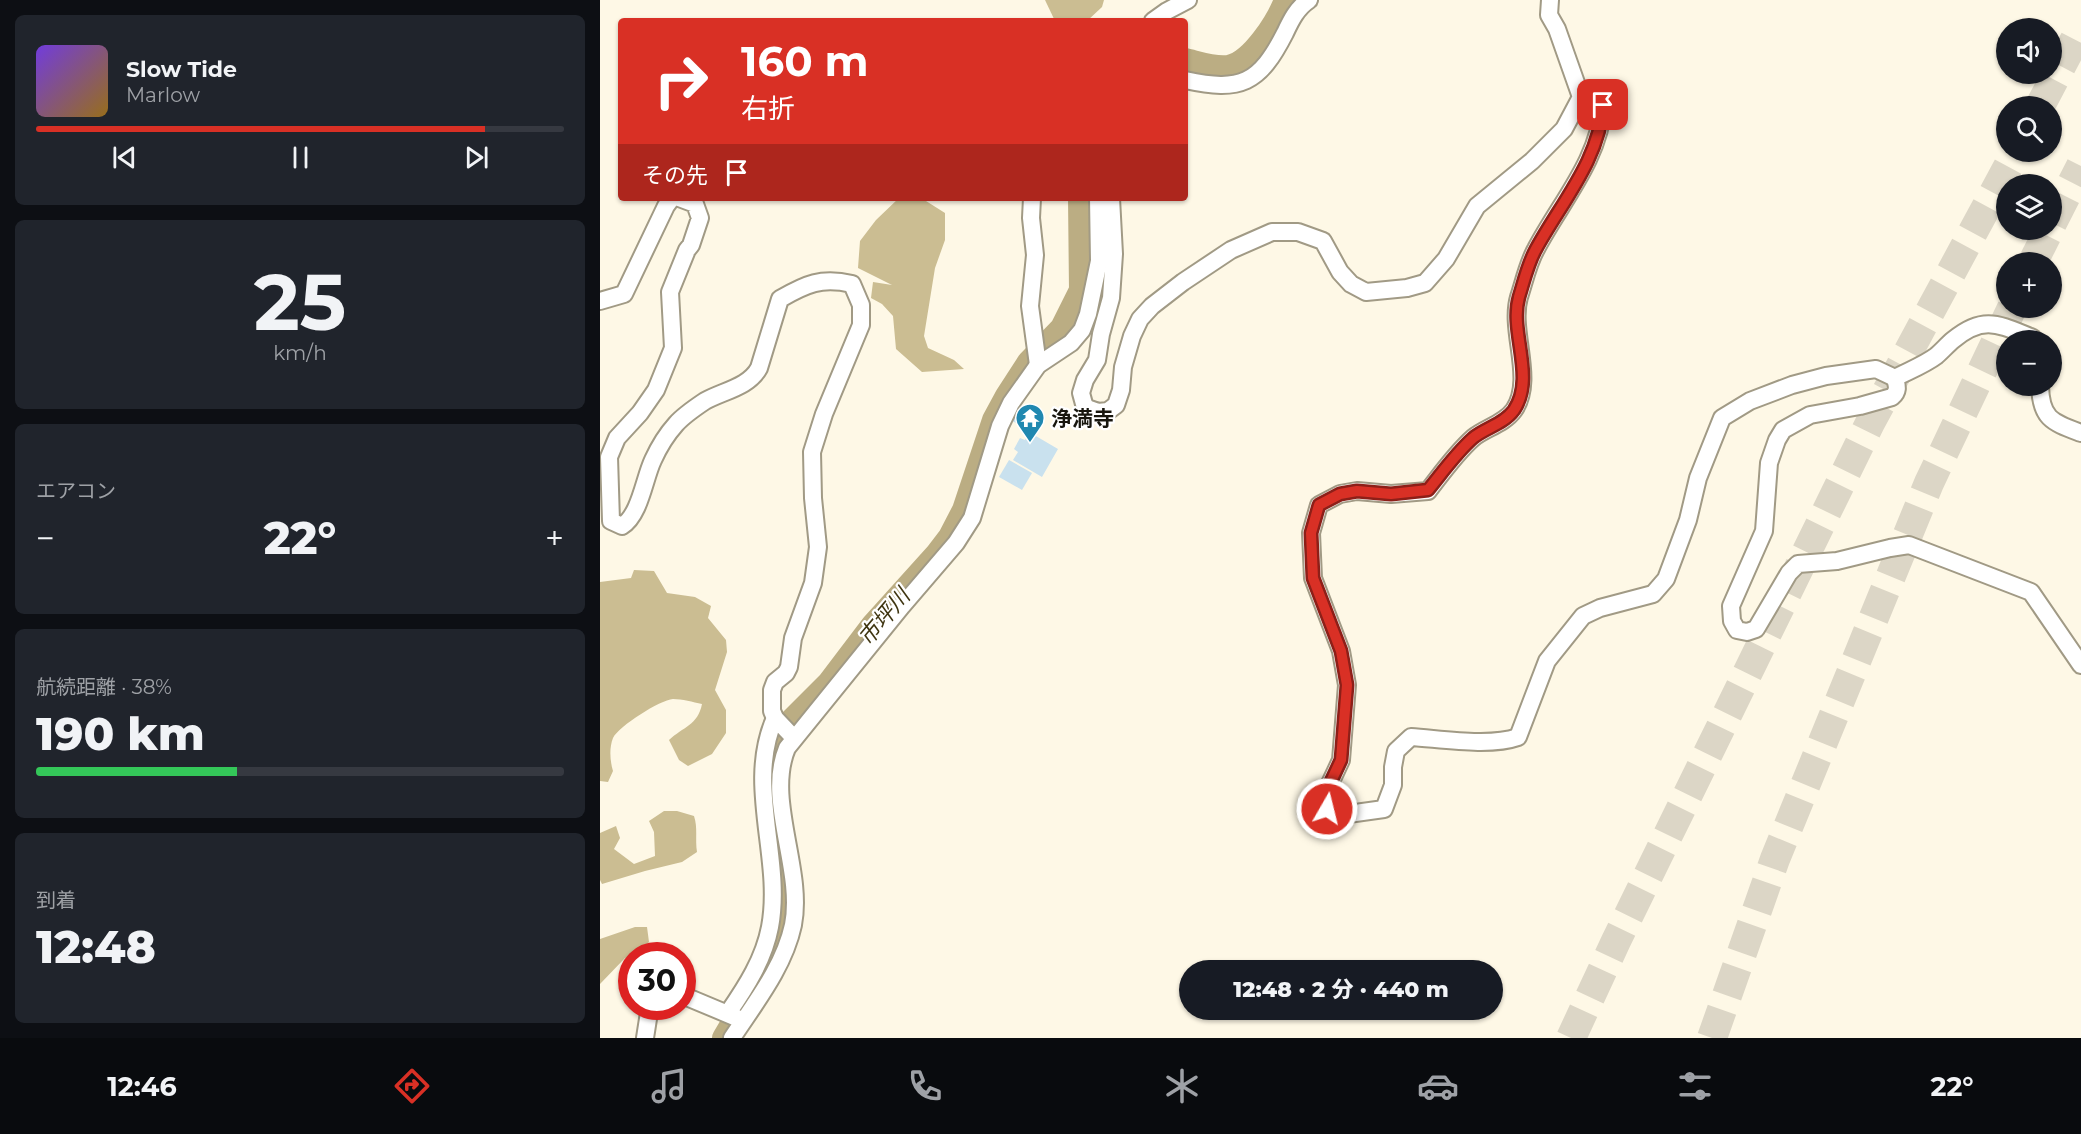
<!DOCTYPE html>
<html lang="ja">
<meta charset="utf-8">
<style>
body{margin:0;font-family:Montserrat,"Noto Sans JP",sans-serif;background:#20242c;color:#f1f3f6;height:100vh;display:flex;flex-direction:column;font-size:22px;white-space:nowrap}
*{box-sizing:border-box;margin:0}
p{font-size:20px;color:#9ea1a6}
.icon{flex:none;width:33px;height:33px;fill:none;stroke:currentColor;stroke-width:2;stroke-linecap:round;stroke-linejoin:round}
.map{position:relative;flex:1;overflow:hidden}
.panel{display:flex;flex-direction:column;gap:15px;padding:15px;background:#0d0f14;width:600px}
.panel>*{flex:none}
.banner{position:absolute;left:18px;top:18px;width:570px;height:183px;border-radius:6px;box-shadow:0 2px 4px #0004;background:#d93025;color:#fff;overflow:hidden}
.fabs{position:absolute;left:1396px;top:18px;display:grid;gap:12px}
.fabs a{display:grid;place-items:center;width:66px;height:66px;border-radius:50%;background:#171b24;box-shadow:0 2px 4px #0004;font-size:30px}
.speed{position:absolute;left:18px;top:942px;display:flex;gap:12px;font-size:30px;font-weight:700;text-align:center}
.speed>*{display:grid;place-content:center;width:78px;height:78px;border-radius:50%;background:#171b24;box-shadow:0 2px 4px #0004;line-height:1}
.speed .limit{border:9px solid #d22;background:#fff;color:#111}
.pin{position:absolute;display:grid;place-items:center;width:51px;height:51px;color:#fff;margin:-26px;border-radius:12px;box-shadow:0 3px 9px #0006}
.me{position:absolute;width:66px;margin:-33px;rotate:8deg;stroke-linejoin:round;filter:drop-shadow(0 0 4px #0008)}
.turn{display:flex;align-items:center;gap:21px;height:126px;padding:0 24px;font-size:27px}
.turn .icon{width:78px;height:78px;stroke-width:2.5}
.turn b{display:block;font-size:42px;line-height:51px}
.then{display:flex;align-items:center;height:57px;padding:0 24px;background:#0003;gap:12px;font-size:22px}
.big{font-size:45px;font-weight:800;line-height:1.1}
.panel .card{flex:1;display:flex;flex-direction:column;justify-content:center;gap:9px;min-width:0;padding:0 21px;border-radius:9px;background:#20242c}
.panel .dial{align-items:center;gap:0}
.dial b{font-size:78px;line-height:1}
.song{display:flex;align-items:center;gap:18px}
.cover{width:72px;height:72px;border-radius:9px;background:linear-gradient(135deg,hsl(260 70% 55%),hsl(40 70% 35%))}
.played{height:6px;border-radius:3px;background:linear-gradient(90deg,#d93025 85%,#363941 85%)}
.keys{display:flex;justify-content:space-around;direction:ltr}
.heat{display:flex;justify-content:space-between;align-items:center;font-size:33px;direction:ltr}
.charge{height:9px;border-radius:4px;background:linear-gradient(90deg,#34c759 38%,#363941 0)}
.trip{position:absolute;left:579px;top:960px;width:324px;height:60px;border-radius:30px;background:#171b24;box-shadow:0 2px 4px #0004;font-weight:800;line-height:60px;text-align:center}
.dock{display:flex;height:96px;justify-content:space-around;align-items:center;background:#090b0e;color:#9ea1a6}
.dock .icon{width:42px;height:42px}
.dock .active{color:#d93025}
.dock b{font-size:27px;color:#f1f3f6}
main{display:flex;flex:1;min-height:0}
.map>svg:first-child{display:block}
.forest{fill:#cbbd92}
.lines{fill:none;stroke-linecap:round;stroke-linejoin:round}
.river{stroke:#bbad83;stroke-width:24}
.building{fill:#c9e1ee}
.highway-tunnel{stroke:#dcd6c6;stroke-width:30;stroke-dasharray:30 15;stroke-linecap:butt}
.street-casing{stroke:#a19a85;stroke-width:20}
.street{stroke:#fff;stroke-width:16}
.route-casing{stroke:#8d1f18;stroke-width:15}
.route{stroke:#d93025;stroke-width:10}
.labels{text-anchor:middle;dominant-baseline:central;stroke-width:4.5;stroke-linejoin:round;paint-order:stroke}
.poi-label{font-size:21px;font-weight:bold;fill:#18160e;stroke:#fff;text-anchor:start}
.water-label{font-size:22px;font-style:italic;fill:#3f3511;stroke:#fff}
</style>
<main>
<section class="panel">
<div class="card">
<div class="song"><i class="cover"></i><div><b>Slow Tide</b><p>Marlow</p></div></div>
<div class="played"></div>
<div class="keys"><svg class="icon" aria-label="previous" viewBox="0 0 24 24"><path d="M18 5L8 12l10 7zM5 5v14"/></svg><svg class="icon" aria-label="pause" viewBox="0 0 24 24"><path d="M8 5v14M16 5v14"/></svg><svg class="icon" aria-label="next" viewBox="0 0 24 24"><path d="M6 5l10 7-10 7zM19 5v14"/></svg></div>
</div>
<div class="card dial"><b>25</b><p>km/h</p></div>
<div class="card"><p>エアコン</p>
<div class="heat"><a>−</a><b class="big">22°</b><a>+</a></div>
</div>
<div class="card"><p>航続距離 · 38%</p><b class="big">190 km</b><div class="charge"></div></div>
<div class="card"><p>到着</p><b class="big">12:48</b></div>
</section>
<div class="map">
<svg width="1481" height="1038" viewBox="0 0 1481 1038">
<rect width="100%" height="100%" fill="#fef8e6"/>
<!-- forest -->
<g class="forest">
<path d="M445,0H504L502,7L487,21H455Z"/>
<path d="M299,198L326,201L345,213V240L335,268L324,336L328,348L354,360L364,369L322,372L296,349L293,316L282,304L271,298L273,282L292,285L258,268L260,241L276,220Z"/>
<path d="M34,570L54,571L67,593L95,597L111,606L108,618L126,640L127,652L115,690L126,710V733L112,754L88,766L79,760L69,740C83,727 98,725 102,704C93,702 82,699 73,699C60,700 19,726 13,738C9,748 10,761 13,771L8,782L0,781V582L31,578Z"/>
<path d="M64,811H77L94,816C98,828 95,839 97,852L82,862L45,871L2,884L0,880V833L16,826L20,838L14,849L34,864L55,856L54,832L49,821Z"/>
<path d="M35,927H47L49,942L37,955L25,958L0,984V939Z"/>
</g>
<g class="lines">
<!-- river -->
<g class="river">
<path d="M585,60C598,63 615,69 628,67C652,63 678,21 686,0"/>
<path d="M124,1038L169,962L184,916L169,789L171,763L176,745L187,725L229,683L273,625L337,554L350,537L364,510L394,420L407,396L429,362L462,328L481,290L480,198"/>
</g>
</g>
<!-- building -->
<g class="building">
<path d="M416,406L435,417L428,430L409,419Z"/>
<path d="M429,432L458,449L442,477L413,460L418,452L414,449L420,438L425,440Z"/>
<path d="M409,460L432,473L422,490L399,477Z"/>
</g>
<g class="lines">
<!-- highway-tunnel -->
<g class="highway-tunnel">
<path d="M1440,106L1481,28"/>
<path d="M1452,223L1481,166"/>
<path d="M1433,262L1449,230"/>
<path d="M971,1038L1016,941L1270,423L1416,152"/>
<path d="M1112,1038L1175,859L1329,483L1412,308"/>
</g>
<!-- street casing -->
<g class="street-casing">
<g id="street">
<path d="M553,21L567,11L588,0"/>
<path d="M585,80C641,92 659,84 685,33C691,20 697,8 709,0"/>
<path d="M981,97L993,95L1003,105C1000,159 960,203 936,249C928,263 924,282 919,297C909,331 935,379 914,410C904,424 885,428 873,438C856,453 842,473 828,491L791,494L757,491L740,494L719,505L711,533L713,578L741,651L747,685L741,760L727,790V809L741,815L784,809L793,785V767L796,751L811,737C842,739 890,747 918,737L947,661L983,616L1000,608L1053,594L1066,579L1088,520L1098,478L1122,418L1150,401L1192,385L1226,376L1276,369L1295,378"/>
<path d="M79,198L95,204L100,218L91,245L87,250L70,292L73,348L56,390L40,413L17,438L9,457L11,521L22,526C40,515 44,479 53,460C58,449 67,434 76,424C83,416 96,407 105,401C123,391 149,387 159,368L180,299C206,284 221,277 252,284L261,305V325L224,414L212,452L213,498L218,547L213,583L193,638L189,667L186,673L175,682L172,690V711L175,718L194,738"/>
<path d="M432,198L431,218L435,255L430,306L438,365"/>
<path d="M511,198L514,254L511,298L501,334L497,360L485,380L481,393L484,404L487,408L498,412L508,411L516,405L521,390L523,367L532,336L540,319L552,306L583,282L631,250L672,232H698L723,241L740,272L751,284L766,292L807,288L825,283L846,259L877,206L932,161L964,129L981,97L957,29L949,15L950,0"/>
<path d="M0,301L24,294L66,206L72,198"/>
<path d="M1295,378C1297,386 1299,391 1292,397L1260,406L1210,415L1183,430L1177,440L1169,463L1164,531L1131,606L1132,621L1137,630L1147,632L1156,629L1189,573L1198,564L1237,561L1290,548L1309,545L1431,592L1481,665"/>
<path d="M1295,378C1308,371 1324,365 1336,356C1342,351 1347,345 1353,340C1384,314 1400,325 1433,338L1434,340"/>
<path d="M1440,386C1441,419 1452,422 1481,433"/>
<path d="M82,995L137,1018"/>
<path d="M128,1013C146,987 164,959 170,927C183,858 145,785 175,718"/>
<path d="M45,1038L50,1006"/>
<path d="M132,1038C155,1003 184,967 193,925C204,869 165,800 187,748L302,606L356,543L372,518L400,426L411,403L438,365L471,343L482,330L488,314L499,261L498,198"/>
</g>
</g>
<!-- street -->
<use href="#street" class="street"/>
</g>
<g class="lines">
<!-- route casing -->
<g class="route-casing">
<path id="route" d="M727,809V790L741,760L747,685L741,651L713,578L711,533L719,505L740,494L757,491L791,494L828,490C842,473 856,453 873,438C885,428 904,424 914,410C936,377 909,332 919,297C924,281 928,263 936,249C961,203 1000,159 1003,105"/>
</g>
<!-- route -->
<use href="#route" class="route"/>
</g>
<!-- icons -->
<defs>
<g id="temple-pin" transform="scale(1.5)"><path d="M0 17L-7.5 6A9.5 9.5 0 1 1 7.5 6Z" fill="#2088b0" stroke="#fff"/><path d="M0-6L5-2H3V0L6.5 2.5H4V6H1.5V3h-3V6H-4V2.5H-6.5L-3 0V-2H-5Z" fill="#fff"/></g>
</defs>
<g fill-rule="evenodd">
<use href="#temple-pin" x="430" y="418"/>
</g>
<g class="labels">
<!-- poi labels -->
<g class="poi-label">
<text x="451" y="418">浄満寺</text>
</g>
<!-- water labels -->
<g class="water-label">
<text transform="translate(284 617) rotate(-50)">市坪川</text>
</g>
</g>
</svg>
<div class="fabs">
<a><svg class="icon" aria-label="sound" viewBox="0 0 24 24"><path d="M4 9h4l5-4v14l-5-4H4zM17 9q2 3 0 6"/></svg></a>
<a><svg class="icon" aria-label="search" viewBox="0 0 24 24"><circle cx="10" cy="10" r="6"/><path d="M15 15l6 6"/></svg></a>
<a><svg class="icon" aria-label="layers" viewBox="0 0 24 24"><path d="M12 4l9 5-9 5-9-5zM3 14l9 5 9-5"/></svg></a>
<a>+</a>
<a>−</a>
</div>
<div class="speed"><div class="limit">30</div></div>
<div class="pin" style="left:1003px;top:105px;background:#d93025"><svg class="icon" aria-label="arrive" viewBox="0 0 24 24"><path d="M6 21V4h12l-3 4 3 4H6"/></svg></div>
<svg class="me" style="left:727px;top:809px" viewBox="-20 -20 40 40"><circle r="17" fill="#d93025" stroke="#fff" stroke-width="3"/><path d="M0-11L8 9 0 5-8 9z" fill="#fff"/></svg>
<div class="trip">12:48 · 2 分 · 440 m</div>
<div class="banner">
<div class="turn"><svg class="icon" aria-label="right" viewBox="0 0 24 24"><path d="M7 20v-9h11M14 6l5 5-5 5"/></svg><div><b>160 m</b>右折</div></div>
<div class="then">その先<svg class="icon" aria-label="arrive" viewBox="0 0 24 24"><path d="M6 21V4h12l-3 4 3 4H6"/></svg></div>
</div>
</div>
</main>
<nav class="dock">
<b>12:46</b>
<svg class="icon active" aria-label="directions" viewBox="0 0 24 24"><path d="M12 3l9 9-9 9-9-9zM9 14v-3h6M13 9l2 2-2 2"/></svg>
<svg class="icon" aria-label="music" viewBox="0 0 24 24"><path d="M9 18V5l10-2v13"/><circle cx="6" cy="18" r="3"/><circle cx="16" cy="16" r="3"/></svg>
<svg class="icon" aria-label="phone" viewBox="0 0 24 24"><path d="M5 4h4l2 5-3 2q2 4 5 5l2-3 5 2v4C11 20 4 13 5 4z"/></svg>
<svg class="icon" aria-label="climate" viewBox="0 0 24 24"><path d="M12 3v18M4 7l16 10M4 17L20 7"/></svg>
<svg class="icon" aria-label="car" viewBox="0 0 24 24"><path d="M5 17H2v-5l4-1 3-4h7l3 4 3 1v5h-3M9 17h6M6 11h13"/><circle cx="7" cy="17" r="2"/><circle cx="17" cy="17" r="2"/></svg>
<svg class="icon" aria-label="filters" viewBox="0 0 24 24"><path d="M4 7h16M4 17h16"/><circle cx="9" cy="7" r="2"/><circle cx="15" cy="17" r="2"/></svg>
<b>22°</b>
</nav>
